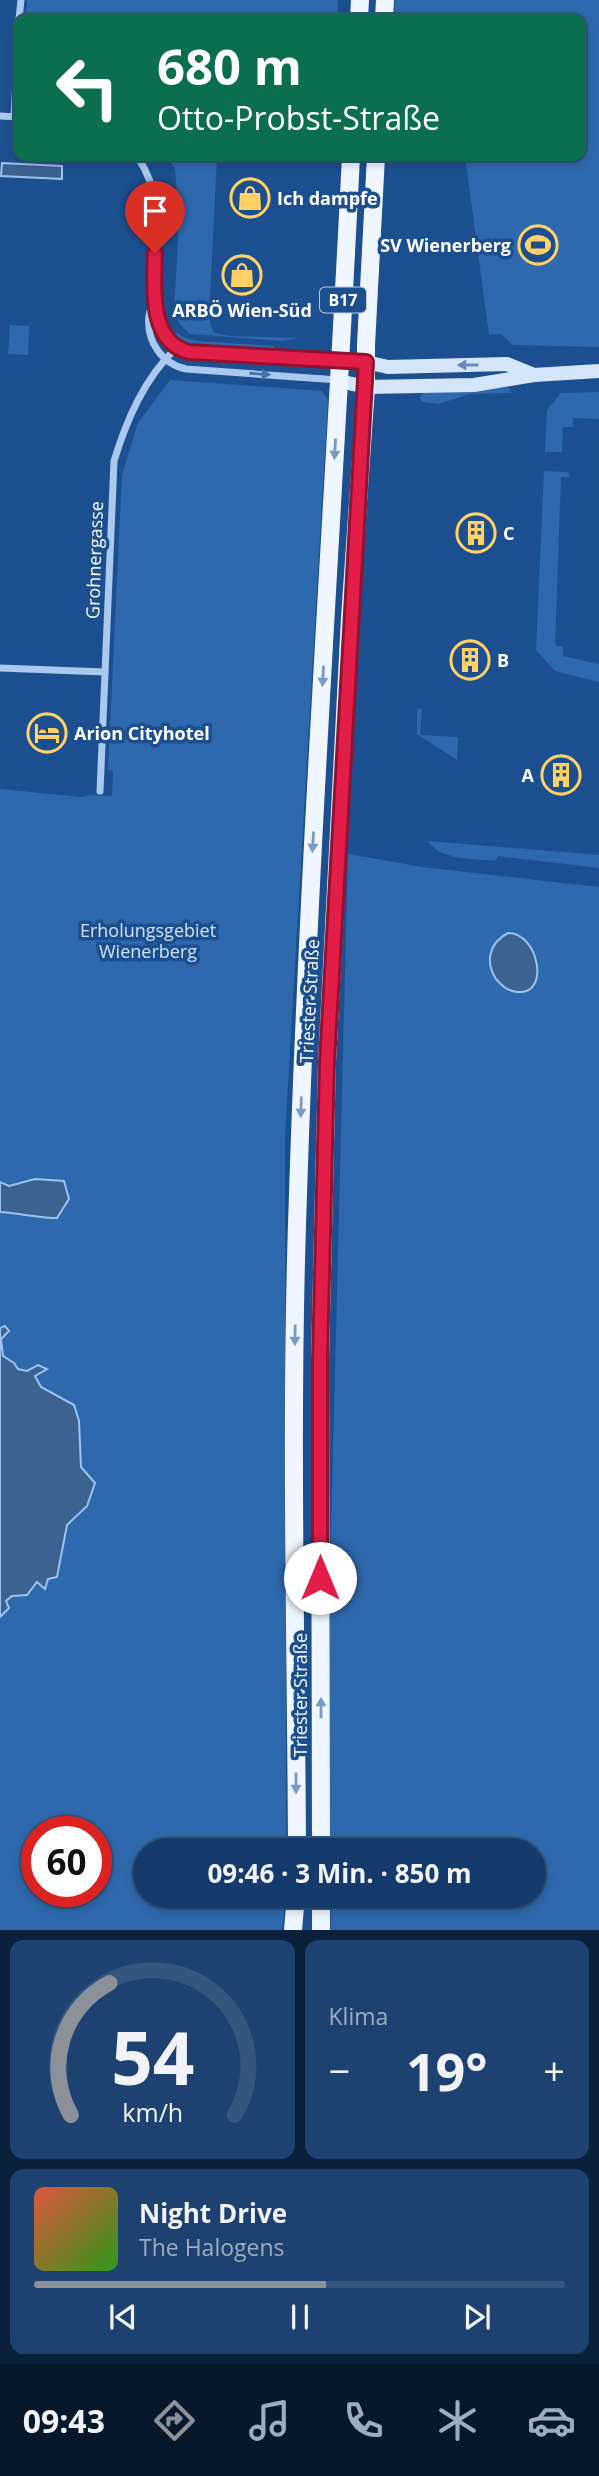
<!DOCTYPE html>
<html lang="de">
<meta charset="utf-8">
<style>
body{margin:0;font-family:"Open Sans",sans-serif;background:#1d4271;color:#f1f3f6;height:100vh;display:flex;flex-direction:column;font-size:26px;white-space:nowrap}
*{box-sizing:border-box;margin:0}
p{font-size:23px;color:#9dadc1}
.icon{flex:none;width:38px;height:38px;fill:none;stroke:currentColor;stroke-width:2;stroke-linecap:round;stroke-linejoin:round}
.map{position:relative;height:1930px;overflow:hidden}
.panel{display:flex;flex-direction:column;gap:10px;padding:10px;background:#0b203b;flex:1}
.panel>*{flex:none}
.banner{position:absolute;left:14px;top:14px;width:572px;height:147px;border-radius:14px;box-shadow:0 4px 10px #0003,0 0 0 2px #33557e;background:#0b6e4f;color:#fff;overflow:hidden}
.speed{position:absolute;left:21px;top:1816px;display:flex;gap:14px;font-size:35px;font-weight:700;text-align:center}
.speed>*{display:grid;place-content:center;width:91px;height:91px;border-radius:50%;background:#143b6b;box-shadow:0 4px 10px #0003,0 0 0 2px #33557e;line-height:1}
.speed .limit{border:10px solid #d22;background:#fff;color:#111}
.pin{position:absolute;display:grid;place-items:center;width:60px;height:60px;color:#fff;margin:-72px -30px;border-radius:50% 50% 50% 0;rotate:-45deg;box-shadow:0 0 7px #0007}
.pin .icon{rotate:45deg}
.me{position:absolute;width:77px;margin:-38px;rotate:0deg;stroke-linejoin:round;filter:drop-shadow(0 0 5px #0008)}
.turn{display:flex;align-items:center;gap:24px;height:147px;padding:0 28px;font-size:32px}
.turn .icon{width:91px;height:91px;stroke-width:2.5}
.turn b{display:block;font-size:49px;line-height:60px}
.big{font-size:52px;font-weight:700;line-height:1.1}
.panel .card{flex:1;display:flex;flex-direction:column;justify-content:center;gap:10px;min-width:0;padding:0 24px;border-radius:14px;background:#1d4271}
.panel .dial{align-items:center;gap:0}
.dial svg{height:182px;overflow:visible;fill:none;stroke:#33557e;stroke-width:7;stroke-linecap:round;text-anchor:middle}
.dial text{fill:#f1f3f6;stroke:none}
.song{display:flex;align-items:center;gap:21px}
.cover{width:84px;height:84px;border-radius:10px;background:linear-gradient(135deg,hsl(10 70% 55%),hsl(110 70% 35%))}
.played{height:7px;border-radius:4px;background:linear-gradient(90deg,#8c9099 55%,#33557e 55%)}
.keys{display:flex;justify-content:space-around;direction:ltr}
.heat{display:flex;justify-content:space-between;align-items:center;font-size:38px;direction:ltr}
.panel .tiles{flex:1;display:grid;gap:10px;grid-template-columns:1fr 1fr}
.card:last-child{grid-column:span 2}
.trip{position:absolute;left:133px;top:1838px;width:413px;height:70px;border-radius:35px;background:#143b6b;box-shadow:0 4px 10px #0003,0 0 0 2px #33557e;font-weight:700;line-height:70px;text-align:center}
.menu{display:flex;height:112px;justify-content:space-around;align-items:center;background:#08182b;color:#9dadc1}
.menu .icon{width:49px;height:49px}
.menu .current{color:#8c9099}
.menu b{font-size:32px;color:#f1f3f6}
.map>svg:first-child{display:block}
.green{fill:#2e69ad;fill-rule:evenodd}
.water{fill:#3c6290;stroke:#9cc4f0;stroke-width:2}
.lines{fill:none;stroke-linecap:round;stroke-linejoin:round}
.street{stroke:#a9c9ee;stroke-width:7}
.secondary{stroke:#d6e6fa;stroke-width:14}
.primary{stroke:#f0f6ff;stroke-width:18}
.oneway{fill:#668bba}
.oneway2{fill:#4674ac}
.oneway3{fill:#7b9ac1}
.route-casing{stroke:#92132f;stroke-width:18}
.route{stroke:#e11d48;stroke-width:12}
.labels{text-anchor:middle;dominant-baseline:central;stroke-width:7;stroke-linejoin:round;paint-order:stroke}
.shield{fill:#1b4f8f;stroke:#bbcadd;stroke-width:2}
.shield-label{font-size:16px;font-weight:bold;fill:#fff}
.poi-label{font-size:18px;font-weight:bold;fill:#fff;stroke:#1b4f8f;text-anchor:start}
.street-label{font-size:18px;fill:#fff;stroke:#1b4f8f}
.park-label{font-size:18px;fill:#cfe3fa;stroke:#1b4f8f}
</style>
<div class="map">
<svg width="599" height="1930" viewBox="0 0 599 1930">
<rect width="100%" height="100%" fill="#1b4f8f"/>
<!-- green -->
<g class="green">
<path d="M27,0H338L337,19H26Z"/>
<path d="M395,0H599V347L513,345L501,334L489,335L465,156H581V19H394Z"/>
<path d="M165,156H217L209,319L214,333L230,336L296,338L283,341L190,334L180,324L174,312L179,222L175,168Z"/>
<path d="M10,325L29,326L28,355L8,354Z"/>
<path d="M177,333L185,338L197,341L274,346L275,352C248,349 192,354 173,335Z"/>
<path d="M170,380L322,391L328,400L285,1136L286,1850H145V1895H286L282,1930H0V789L82,797L91,795L112,796L113,772L108,769L122,475L138,423ZM37,1832H96V1892H37Z"/>
<path d="M507,386L512,393L469,394L439,404L422,402L420,398L422,393Z"/>
<path d="M599,392V419L573,418V427H563L562,452H545L547,410L561,393Z"/>
<path d="M544,471L568,472L570,477H561L555,645L563,647V656L599,664V682L555,671L536,650Z"/>
<path d="M417,709H422L420,735L458,737L457,760L417,734Z"/>
<path d="M428,841L599,855V868L498,856L495,861C472,858 441,861 428,841Z"/>
<path d="M348,854L422,867L599,887V1930H331V1895H534V1850H330V1572Z"/>
</g>
<!-- water -->
<g class="water">
<path d="M2,163L62,166V179L1,176Z"/>
<path d="M508,933C539,933 550,995 518,992C508,991 503,987 496,979C485,962 489,943 508,933Z"/>
<path d="M35,1179L64,1181L69,1199L57,1218C38,1218 19,1213 0,1212V1182L9,1186Z"/>
<path d="M5,1326L9,1331L1,1339L3,1356L14,1363L18,1369L27,1371L38,1365L47,1369L35,1376L41,1387L74,1405L79,1421L81,1467L95,1483L87,1506L67,1525L57,1577L48,1579L45,1589L37,1582L27,1595L12,1596L6,1601L9,1608L0,1617V1328Z"/>
</g>
<g class="lines">
<!-- street -->
<g class="street">
<path d="M19,19L21,0"/>
<path d="M0,116L19,117"/>
<path d="M14,117L19,23"/>
<path d="M137,156C147,171 154,188 156,207C158,235 155,266 154,295C153,302 150,309 149,316C146,341 162,364 186,369L338,380"/>
<path d="M155,303C158,320 164,341 181,350L339,360"/>
<path d="M0,668L105,672"/>
<path d="M100,791L114,461C127,419 144,379 176,348"/>
</g>
<!-- secondary -->
<g class="secondary">
<path d="M340,360L366,362L388,367L507,364L534,375"/>
<path d="M339,381L366,387L474,385L534,375L599,371"/>
</g>
<!-- primary -->
<g class="primary">
<path d="M359,19L360,0"/>
<path d="M384,19L385,0"/>
<path d="M297,1850C296,1631 290,1412 298,1194C309,847 334,502 351,156"/>
<path d="M321,1850L320,1360L327,1062L350,618L366,387V345L376,156"/>
<path d="M321,1895V1930"/>
<path d="M293,1930L296,1895"/>
</g>
</g>
<!-- one-way arrows -->
<defs><path id="oneway-solid" d="M-6-.8H1V-3.2L6.5 0L1 3.2V.8H-6Z" transform="scale(1.75)"/></defs>
<use class="oneway" href="#oneway-solid" transform="translate(468 365) rotate(180)"/>
<use class="oneway2" href="#oneway-solid" transform="translate(260 374) rotate(4)"/>
<g class="oneway3">
<use href="#oneway-solid" transform="translate(335 449) rotate(93)"/>
<use href="#oneway-solid" transform="translate(323 676) rotate(93)"/>
<use href="#oneway-solid" transform="translate(313 842) rotate(93)"/>
<use href="#oneway-solid" transform="translate(301 1107) rotate(92)"/>
<use href="#oneway-solid" transform="translate(295 1335) rotate(91)"/>
<use href="#oneway-solid" transform="translate(321 1708) rotate(-90)"/>
<use href="#oneway-solid" transform="translate(296 1783) rotate(90)"/>
</g>
<g class="lines">
<!-- route casing -->
<g class="route-casing">
<path id="route" d="M155,253C154,285 148,342 189,352L366,362L327,1062L320,1360V1578"/>
</g>
<!-- route -->
<use href="#route" class="route"/>
</g>
<!-- icons -->
<defs>
<g id="shop-ring" transform="scale(2.0125)"><circle r="9.5" fill="#1b4f8f" stroke="#ffd166" stroke-width="1.5"/><path d="M-5-2.5h2.3a2.7 3.5 0 0 1 5.4 0H5L5.5 6h-11ZM-1.5-2.5h3a1.5 2.3 0 0 0-3 0Z" fill="#ffd166"/></g>
<g id="stadium-ring" transform="scale(2.0125)"><circle r="9.5" fill="#1b4f8f" stroke="#ffd166" stroke-width="1.5"/><path d="M0-5a6.5 5 0 1 0 0 10a6.5 5 0 1 0 0-10ZM-3.5-1.8h7v3.6h-7Z" fill="#ffd166"/></g>
<g id="building-ring" transform="scale(2.0125)"><circle r="9.5" fill="#1b4f8f" stroke="#ffd166" stroke-width="1.5"/><path d="M-4-6H4V6H1V3H-1V6H-4ZM-2.5-4.3h1.7v1.8h-1.7ZM.8-4.3h1.7v1.8H.8ZM-2.5-1h1.7V.8h-1.7ZM.8-1h1.7V.8H.8Z" fill="#ffd166"/></g>
<g id="hotel-ring" transform="scale(2.0125)"><circle r="9.5" fill="#1b4f8f" stroke="#ffd166" stroke-width="1.5"/><path d="M-6-4.5h1.5V1H6V5H4.5V3h-9V5H-6ZM-4 0a1.8 1.8 0 1 1 3.6 0ZM.5 0V-2.5h3Q6-2.5 6 0Z" fill="#ffd166"/></g>
</defs>
<g fill-rule="evenodd">
<use href="#shop-ring" x="250" y="198"/>
<use href="#stadium-ring" x="538" y="245"/>
<use href="#shop-ring" x="242" y="275"/>
<use href="#building-ring" x="476" y="533"/>
<use href="#building-ring" x="470" y="660"/>
<use href="#hotel-ring" x="47" y="733"/>
<use href="#building-ring" x="561" y="775"/>
</g>
<g class="labels">
<!-- shield labels -->
<rect class="shield" x="320" y="287.5" width="46" height="25" rx="5"/>
<g class="shield-label">
<text x="343" y="300">B17</text>
</g>
<!-- poi labels -->
<g class="poi-label">
<text x="277" y="198">Ich dampfe</text>
<text x="511" y="245" text-anchor="end">SV Wienerberg</text>
<text x="242" y="310" text-anchor="middle">ARBÖ Wien-Süd</text>
<text x="503" y="533">C</text>
<text x="497" y="660">B</text>
<text x="74" y="733">Arion Cityhotel</text>
<text x="534" y="775" text-anchor="end">A</text>
</g>
<!-- street labels -->
<g class="street-label">
<text transform="translate(94 560) rotate(-88)">Grohnergasse</text>
<text transform="translate(309 1001) rotate(-87)">Triester Straße</text>
<text transform="translate(300 1695) rotate(-90)">Triester Straße</text>
</g>
<!-- park labels -->
<g class="park-label">
<text x="148" y="930">Erholungsgebiet<tspan x="148" dy="21">Wienerberg</tspan></text>
</g>
</g>
</svg>
<div class="speed"><div class="limit">60</div></div>
<div class="pin" style="left:155px;top:253px;background:#d93025"><svg class="icon" aria-label="arrive" viewBox="0 0 24 24"><path d="M6 21V4h12l-3 4 3 4H6"/></svg></div>
<svg class="me" style="left:320px;top:1578px" viewBox="-20 -20 40 40"><circle r="19" fill="#fff"/><path d="M0-13L10 11 0 6-10 11z" fill="#e11d48"/></svg>
<div class="trip">09:46 · 3 Min. · 850 m</div>
<div class="banner">
<div class="turn"><svg class="icon" aria-label="left" viewBox="0 0 24 24"><path d="M17 20v-9H6M10 6l-5 5 5 5"/></svg><div><b>680 m</b>Otto-Probst-Straße</div></div>
</div>
</div>
<section class="panel">
<div class="tiles">
<div class="card dial"><svg viewBox="0 0 100 80">
<path d="M14 69A42 42 0 1 1 86 69"/>
<path d="M14 69A42 42 0 0 1 31 11" stroke="#8c9099"/>
<text x="50" y="56" font-size="32" font-weight="700">54</text>
<text x="50" y="72" font-size="11">km/h</text>
</svg></div>
<div class="card"><p>Klima</p>
<div class="heat"><a>−</a><b class="big">19°</b><a>+</a></div>
</div>
<div class="card">
<div class="song"><i class="cover"></i><div><b>Night Drive</b><p>The Halogens</p></div></div>
<div class="played"></div>
<div class="keys"><svg class="icon" aria-label="previous" viewBox="0 0 24 24"><path d="M18 5L8 12l10 7zM5 5v14"/></svg><svg class="icon" aria-label="pause" viewBox="0 0 24 24"><path d="M8 5v14M16 5v14"/></svg><svg class="icon" aria-label="next" viewBox="0 0 24 24"><path d="M6 5l10 7-10 7zM19 5v14"/></svg></div>
</div>
</div>
</section>
<nav class="menu">
<b>09:43</b>
<svg class="icon current" aria-label="directions" viewBox="0 0 24 24"><path d="M12 3l9 9-9 9-9-9zM9 14v-3h6M13 9l2 2-2 2"/></svg>
<svg class="icon" aria-label="music" viewBox="0 0 24 24"><path d="M9 18V5l10-2v13"/><circle cx="6" cy="18" r="3"/><circle cx="16" cy="16" r="3"/></svg>
<svg class="icon" aria-label="phone" viewBox="0 0 24 24"><path d="M5 4h4l2 5-3 2q2 4 5 5l2-3 5 2v4C11 20 4 13 5 4z"/></svg>
<svg class="icon" aria-label="climate" viewBox="0 0 24 24"><path d="M12 3v18M4 7l16 10M4 17L20 7"/></svg>
<svg class="icon" aria-label="car" viewBox="0 0 24 24"><path d="M5 17H2v-5l4-1 3-4h7l3 4 3 1v5h-3M9 17h6M6 11h13"/><circle cx="7" cy="17" r="2"/><circle cx="17" cy="17" r="2"/></svg>
</nav>
